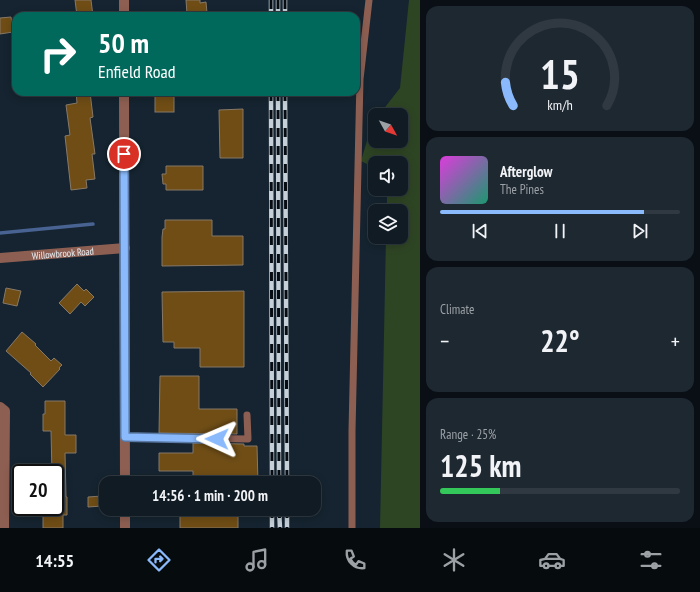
<!DOCTYPE html>
<meta charset="utf-8">
<style>
body{margin:0;font-family:"PT Sans Narrow",sans-serif;background:#1e2831;color:#f1f3f6;height:100vh;display:flex;flex-direction:column;font-size:15px;white-space:nowrap}
*{box-sizing:border-box;margin:0}
p{font-size:13px;color:#9ca1a6}
.icon{flex:none;width:22px;height:22px;fill:none;stroke:currentColor;stroke-width:2;stroke-linecap:round;stroke-linejoin:round}
.map{position:relative;flex:1;overflow:hidden}
.side{display:flex;flex-direction:column;gap:6px;padding:6px;background:#090f14;width:280px}
.side>*{flex:none}
.top-card{position:absolute;left:12px;top:12px;width:348px;height:84px;border-radius:12px;box-shadow:0 2px 10px #0003,0 0 0 1px #303941;background:#00695c;color:#fff;overflow:hidden}
.needle{width:26px;rotate:130deg}
.fabs{position:absolute;left:368px;top:108px;display:grid;gap:8px}
.fabs a{display:grid;place-items:center;width:40px;height:40px;border-radius:8px;background:#101b24;box-shadow:0 2px 10px #0003,0 0 0 1px #303941;font-size:20px}
.speed{position:absolute;left:12px;top:464px;display:flex;gap:8px;font-size:20px;font-weight:700;text-align:center}
.speed>*{display:grid;place-content:center;width:52px;height:52px;border-radius:50%;background:#101b24;box-shadow:0 2px 10px #0003,0 0 0 1px #303941;line-height:1}
.speed .limit{border:2px solid #111;border-radius:6px;background:#fff;color:#111}
.pin{position:absolute;display:grid;place-items:center;width:34px;height:34px;color:#fff;margin:-17px;border:2px solid #fff;border-radius:50%;box-shadow:0 1px 4px #0007}
.me{position:absolute;width:44px;margin:-22px;rotate:271deg;stroke-linejoin:round;filter:drop-shadow(0 0 3px #0008)}
.turn{display:flex;align-items:center;gap:14px;height:84px;padding:0 20px;font-size:18px}
.turn .icon{width:52px;height:52px;stroke-width:2.5}
.turn b{display:block;font-size:28px;line-height:34px}
.big{font-size:30px;font-weight:800;line-height:1.1}
.side .card{flex:1;display:flex;flex-direction:column;justify-content:center;gap:6px;min-width:0;padding:0 14px;border-radius:12px;background:#1e2831}
.side .dial{align-items:center;gap:0}
.dial svg{height:104px;overflow:visible;fill:none;stroke:#303941;stroke-width:7;stroke-linecap:round;text-anchor:middle}
.dial text{fill:#f1f3f6;stroke:none}
.song{display:flex;align-items:center;gap:12px}
.cover{width:48px;height:48px;border-radius:6px;background:linear-gradient(135deg,hsl(300 70% 55%),hsl(160 70% 35%))}
.played{height:4px;border-radius:2px;background:linear-gradient(90deg,#8abafc 85%,#303941 85%)}
.keys{display:flex;justify-content:space-around;direction:ltr}
.heat{display:flex;justify-content:space-between;align-items:center;font-size:22px;direction:ltr}
.charge{height:6px;border-radius:3px;background:linear-gradient(90deg,#34c759 25%,#303941 0)}
.trip{position:absolute;left:99px;top:476px;width:222px;height:40px;border-radius:12px;background:#101b24;box-shadow:0 2px 10px #0003,0 0 0 1px #303941;font-weight:800;line-height:40px;text-align:center}
.dock{display:flex;height:64px;justify-content:space-around;align-items:center;background:#060b0e;color:#9ca1a6}
.dock .icon{width:28px;height:28px}
.dock .current{color:#8abafc}
.dock b{font-size:18px;color:#f1f3f6}
main{display:flex;flex:1;min-height:0}
.map>svg:first-child{display:block}
.green{fill:#2e4524}
.lines{fill:none;stroke-linecap:round;stroke-linejoin:round}
.stream{stroke:#486292;stroke-width:3.5}
.building{fill:#6f4d15;stroke:#877968}
.lane{stroke:#8d5f52;stroke-width:7}
.street{stroke:#8d5f52;stroke-width:10}
.rail-casing{stroke:#c5d0d8;stroke-width:4.5}
.rail{stroke:#070c12;stroke-width:3;stroke-dasharray:9;stroke-linecap:butt}
.route-casing{stroke:#5a79a4;stroke-width:10}
.route{stroke:#8abafc;stroke-width:7}
.labels{text-anchor:middle;dominant-baseline:central;stroke-width:4;stroke-linejoin:round;paint-order:stroke}
.street-label{font-size:10px;fill:#e4eef6;stroke:#070c12}
</style>
<main>
<div class="map">
<svg width="420" height="528" viewBox="0 0 420 528">
<rect width="100%" height="100%" fill="#152430"/>
<!-- green -->
<path class="green" d="M409,0H420V528H380L386,237H401V211H387V189H401V163H375V168L361,161L372,124L375,120V141H401V115H379L400,88Z"/>
<g class="lines">
<!-- stream -->
<path class="stream" d="M0,233L93,224"/>
</g>
<!-- building -->
<g class="building">
<path d="M75,0H91L93,16H77Z"/>
<path d="M186,0H200V3L206,2L207,13L187,14Z"/>
<path d="M11,17L13,32L0,34V18Z"/>
<path d="M76,92H90L93,117L90,118L95,154H92L95,179L86,180L87,188L71,190L65,136L70,135L66,105L77,103Z"/>
<rect x="155" y="92" width="19" height="20"/>
<path d="M243,109V158H220L219,110Z"/>
<path d="M166,166H203V190H166V184H163L162,174H166Z"/>
<path d="M165,220H212V236H243V265L162,266V237L163,229H165Z"/>
<path d="M77,284L84,291L86,289L94,297L85,306L81,302L70,314L59,303Z"/>
<path d="M6,288L21,291L17,306L3,303Z"/>
<path d="M244,291V367H200V348H174V342H163L162,292Z"/>
<path d="M22,332L36,344L35,345L51,361L54,358L62,365L59,368L60,369L43,387L30,374L31,373L6,351Z"/>
<path d="M160,376H199V409H237V434L159,433Z"/>
<path d="M45,401H65V435H76V453H65L66,497H67V515H63V528H43V507H55V473H52L51,431H43V414H45Z"/>
<path d="M193,443L244,444V446H257L258,483H193V471H159V453H193Z"/>
<path d="M102,496V506L88,507V497Z"/>
<rect x="180" y="516" width="58" height="12"/>
</g>
<g class="lines">
<!-- lane -->
<g class="lane">
<path d="M125,437L248,439L247,415"/>
<path d="M352,528V431L360,79L369,0"/>
</g>
<!-- street -->
<g class="street">
<path d="M124,0V16"/>
<path d="M124,92L125,483"/>
<path id="s1" d="M0,258L125,248"/>
<path d="M0,407L5,411L4,528"/>
<path d="M125,528V509"/>
</g>
<!-- rail casing -->
<g class="rail-casing">
<g id="rail">
<path d="M271,0V16"/>
<path d="M278,0V16"/>
<path d="M285,0V16"/>
<path d="M271,92L272,483"/>
<path d="M278,92L279,483"/>
<path d="M285,92L287,483"/>
<path d="M272,509V528"/>
<path d="M279,509L280,528"/>
<path d="M287,509V528"/>
</g>
</g>
<!-- rail -->
<use href="#rail" class="rail"/>
</g>
<g class="lines">
<!-- route casing -->
<g class="route-casing">
<path id="route" d="M124,154L125,437L217,439"/>
</g>
<!-- route -->
<use href="#route" class="route"/>
</g>
<g class="labels">
<!-- street labels -->
<g class="street-label">
<text stroke="none"><textPath href="#s1" startOffset="63">Willowbrook Road</textPath></text>
</g>
</g>
</svg>
<div class="fabs">
<a><svg class="needle" viewBox="-14 -14 28 28"><path d="M0-13l5 13h-10z" fill="#e53935"/><path d="M0 13l5-13h-10z" fill="#9ca1a6"/></svg></a>
<a><svg class="icon" aria-label="sound" viewBox="0 0 24 24"><path d="M4 9h4l5-4v14l-5-4H4zM17 9q2 3 0 6"/></svg></a>
<a><svg class="icon" aria-label="layers" viewBox="0 0 24 24"><path d="M12 4l9 5-9 5-9-5zM3 14l9 5 9-5"/></svg></a>
</div>
<div class="speed"><div class="limit">20</div></div>
<div class="pin" style="left:124px;top:154px;background:#d93025"><svg class="icon" aria-label="arrive" viewBox="0 0 24 24"><path d="M6 21V4h12l-3 4 3 4H6"/></svg></div>
<svg class="me" style="left:217px;top:439px" viewBox="-20 -20 40 40"><path d="M0-17L14 15 0 8-14 15z" fill="#8abafc" stroke="#fff" stroke-width="4"/></svg>
<div class="trip">14:56 · 1 min · 200 m</div>
<div class="top-card">
<div class="turn"><svg class="icon" aria-label="right" viewBox="0 0 24 24"><path d="M7 20v-9h11M14 6l5 5-5 5"/></svg><div><b>50 m</b>Enfield Road</div></div>
</div>
</div>
<section class="side">
<div class="card dial"><svg viewBox="0 0 100 80">
<path d="M14 69A42 42 0 1 1 86 69"/>
<path d="M14 69A42 42 0 0 1 8 51" stroke="#8abafc"/>
<text x="50" y="56" font-size="32" font-weight="700">15</text>
<text x="50" y="72" font-size="11">km/h</text>
</svg></div>
<div class="card">
<div class="song"><i class="cover"></i><div><b>Afterglow</b><p>The Pines</p></div></div>
<div class="played"></div>
<div class="keys"><svg class="icon" aria-label="previous" viewBox="0 0 24 24"><path d="M18 5L8 12l10 7zM5 5v14"/></svg><svg class="icon" aria-label="pause" viewBox="0 0 24 24"><path d="M8 5v14M16 5v14"/></svg><svg class="icon" aria-label="next" viewBox="0 0 24 24"><path d="M6 5l10 7-10 7zM19 5v14"/></svg></div>
</div>
<div class="card"><p>Climate</p>
<div class="heat"><a>−</a><b class="big">22°</b><a>+</a></div>
</div>
<div class="card"><p>Range · 25%</p><b class="big">125 km</b><div class="charge"></div></div>
</section>
</main>
<nav class="dock">
<b>14:55</b>
<svg class="icon current" aria-label="directions" viewBox="0 0 24 24"><path d="M12 3l9 9-9 9-9-9zM9 14v-3h6M13 9l2 2-2 2"/></svg>
<svg class="icon" aria-label="music" viewBox="0 0 24 24"><path d="M9 18V5l10-2v13"/><circle cx="6" cy="18" r="3"/><circle cx="16" cy="16" r="3"/></svg>
<svg class="icon" aria-label="phone" viewBox="0 0 24 24"><path d="M5 4h4l2 5-3 2q2 4 5 5l2-3 5 2v4C11 20 4 13 5 4z"/></svg>
<svg class="icon" aria-label="climate" viewBox="0 0 24 24"><path d="M12 3v18M4 7l16 10M4 17L20 7"/></svg>
<svg class="icon" aria-label="car" viewBox="0 0 24 24"><path d="M5 17H2v-5l4-1 3-4h7l3 4 3 1v5h-3M9 17h6M6 11h13"/><circle cx="7" cy="17" r="2"/><circle cx="17" cy="17" r="2"/></svg>
<svg class="icon" aria-label="filters" viewBox="0 0 24 24"><path d="M4 7h16M4 17h16"/><circle cx="9" cy="7" r="2"/><circle cx="15" cy="17" r="2"/></svg>
</nav>
